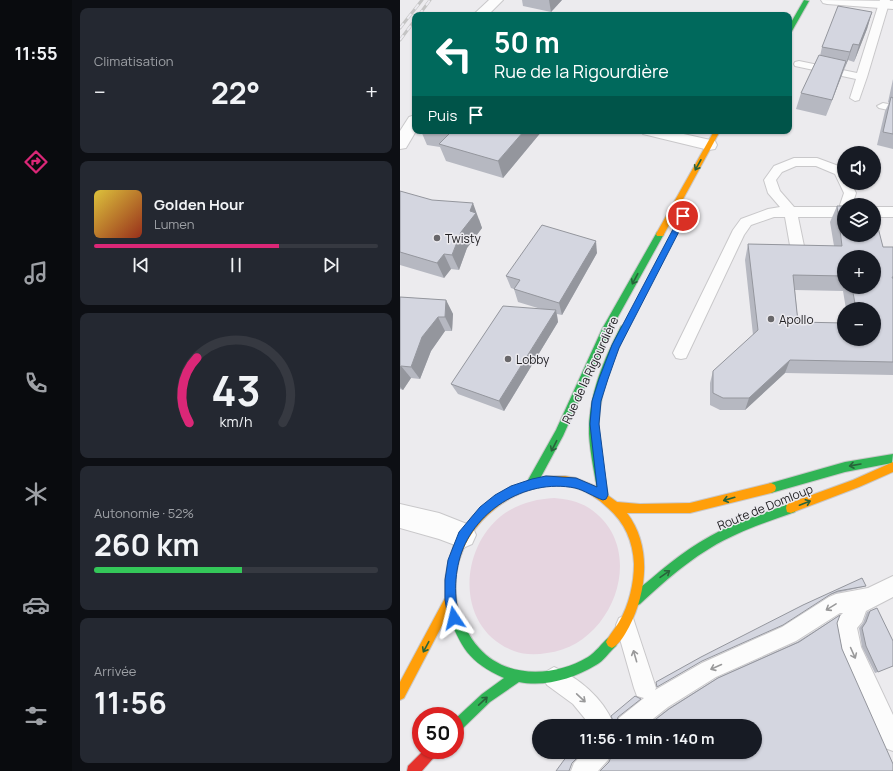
<!DOCTYPE html>
<html lang="fr">
<meta charset="utf-8">
<style>
body{margin:0;font-family:Manrope,sans-serif;background:#242831;color:#f1f3f6;height:100vh;display:flex;flex-direction:column;font-size:15px;white-space:nowrap}
*{box-sizing:border-box;margin:0}
p{font-size:13px;color:#9ea1a6}
.icon{flex:none;width:22px;height:22px;fill:none;stroke:currentColor;stroke-width:2;stroke-linecap:round;stroke-linejoin:round}
.map{position:relative;flex:1;overflow:hidden}
.details{display:flex;flex-direction:column;gap:8px;padding:8px;background:#0d0f14;width:328px}
.details>*{flex:none}
.top-card{position:absolute;left:12px;top:12px;width:380px;height:122px;border-radius:8px;box-shadow:0 1px 3px #0004;background:#00695c;color:#fff;overflow:hidden}
.fabs{position:absolute;left:437px;top:146px;display:grid;gap:8px}
.fabs a{display:grid;place-items:center;width:44px;height:44px;border-radius:50%;background:#171b24;box-shadow:0 1px 3px #0004;font-size:20px}
.speed{position:absolute;left:12px;top:707px;display:flex;gap:8px;font-size:20px;font-weight:700;text-align:center}
.speed>*{display:grid;place-content:center;width:52px;height:52px;border-radius:50%;background:#171b24;box-shadow:0 1px 3px #0004;line-height:1}
.speed .limit{border:6px solid #d22;background:#fff;color:#111}
.pin{position:absolute;display:grid;place-items:center;width:34px;height:34px;color:#fff;margin:-17px;border:2px solid #fff;border-radius:50%;box-shadow:0 1px 4px #0007}
.me{position:absolute;width:44px;margin:-22px;rotate:350deg;stroke-linejoin:round;filter:drop-shadow(0 0 3px #0008)}
.turn{display:flex;align-items:center;gap:14px;height:84px;padding:0 16px;font-size:18px}
.turn .icon{width:52px;height:52px;stroke-width:2.5}
.turn b{display:block;font-size:28px;line-height:34px}
.then{display:flex;align-items:center;height:38px;padding:0 16px;background:#0003;gap:8px;font-size:15px}
.big{font-size:30px;font-weight:700;line-height:1.1}
.details .tile{flex:1;display:flex;flex-direction:column;justify-content:center;gap:6px;min-width:0;padding:0 14px;border-radius:8px;background:#242831}
.details .dial{align-items:center;gap:0}
.dial svg{height:104px;overflow:visible;fill:none;stroke:#363941;stroke-width:7;stroke-linecap:round;text-anchor:middle}
.dial text{fill:#f1f3f6;stroke:none}
.song{display:flex;align-items:center;gap:12px}
.cover{width:48px;height:48px;border-radius:6px;background:linear-gradient(135deg,hsl(50 70% 55%),hsl(10 70% 35%))}
.played{height:4px;border-radius:2px;background:linear-gradient(90deg,#db2777 65%,#363941 65%)}
.keys{display:flex;justify-content:space-around;direction:ltr}
.heat{display:flex;justify-content:space-between;align-items:center;font-size:22px;direction:ltr}
.charge{height:6px;border-radius:3px;background:linear-gradient(90deg,#34c759 52%,#363941 0)}
.trip{position:absolute;left:132px;top:719px;width:230px;height:40px;border-radius:20px;background:#171b24;box-shadow:0 1px 3px #0004;font-weight:700;line-height:40px;text-align:center}
main{display:flex;flex:1;min-height:0}
.tabs{display:flex;flex-direction:column;width:72px;justify-content:space-around;align-items:center;background:#090b0e;color:#9ea1a6}
.tabs .icon{width:28px;height:28px}
.tabs .on{color:#db2777}
.tabs b{font-size:18px;color:#f1f3f6}
.map>svg:first-child{display:block}
.green{fill:#e6d5e0}
.lines{fill:none;stroke-linecap:round;stroke-linejoin:round}
.lane-casing{stroke:#c9c8ca;stroke-width:2}
.street-casing{stroke:#c9c8ca;stroke-width:2}
.fast-casing{stroke:#c9c8ca;stroke-width:2}
.slow-casing{stroke:#c9c8ca;stroke-width:2}
.jam-casing{stroke:#c9c8ca;stroke-width:2}
.lane{fill:#fcfcfc;fill-rule:evenodd}
.street{fill:#fcfcfc;fill-rule:evenodd}
.fast{fill:#30b455;fill-rule:evenodd}
.slow{fill:#ff9f0a;fill-rule:evenodd}
.jam{fill:#e5322d;fill-rule:evenodd}
.rail-casing{stroke:#c4c4c4;stroke-width:3}
.rail{stroke:#ebeaef;stroke-width:2;stroke-dasharray:6;stroke-linecap:butt}
.wall{fill:#b6b8c1;fill-rule:evenodd}
.shaded-wall{fill:#94969d}
.building{fill:#d4d6e0;stroke:#94969d;fill-rule:evenodd}
.oneway{stroke:#28633a}
.oneway2{stroke:#99999a}
.route{fill:#1a73e8;stroke:#114b97}
.poi-dot{fill:#68676a;stroke:#ebeaef;stroke-width:1.5}
.labels{text-anchor:middle;dominant-baseline:central;stroke-width:3;stroke-linejoin:round;paint-order:stroke}
.poi-label{font-size:12px;fill:#212023;stroke:#ebeaef;text-anchor:start}
.street-label{font-size:12px;fill:#212023;stroke:#ebeaef}
</style>
<main>
<nav class="tabs">
<b>11:55</b>
<svg class="icon on" aria-label="directions" viewBox="0 0 24 24"><path d="M12 3l9 9-9 9-9-9zM9 14v-3h6M13 9l2 2-2 2"/></svg>
<svg class="icon" aria-label="music" viewBox="0 0 24 24"><path d="M9 18V5l10-2v13"/><circle cx="6" cy="18" r="3"/><circle cx="16" cy="16" r="3"/></svg>
<svg class="icon" aria-label="phone" viewBox="0 0 24 24"><path d="M5 4h4l2 5-3 2q2 4 5 5l2-3 5 2v4C11 20 4 13 5 4z"/></svg>
<svg class="icon" aria-label="climate" viewBox="0 0 24 24"><path d="M12 3v18M4 7l16 10M4 17L20 7"/></svg>
<svg class="icon" aria-label="car" viewBox="0 0 24 24"><path d="M5 17H2v-5l4-1 3-4h7l3 4 3 1v5h-3M9 17h6M6 11h13"/><circle cx="7" cy="17" r="2"/><circle cx="17" cy="17" r="2"/></svg>
<svg class="icon" aria-label="filters" viewBox="0 0 24 24"><path d="M4 7h16M4 17h16"/><circle cx="9" cy="7" r="2"/><circle cx="15" cy="17" r="2"/></svg>
</nav>
<section class="details">
<div class="tile"><p>Climatisation</p>
<div class="heat"><a>−</a><b class="big">22°</b><a>+</a></div>
</div>
<div class="tile">
<div class="song"><i class="cover"></i><div><b>Golden Hour</b><p>Lumen</p></div></div>
<div class="played"></div>
<div class="keys"><svg class="icon" aria-label="previous" viewBox="0 0 24 24"><path d="M18 5L8 12l10 7zM5 5v14"/></svg><svg class="icon" aria-label="pause" viewBox="0 0 24 24"><path d="M8 5v14M16 5v14"/></svg><svg class="icon" aria-label="next" viewBox="0 0 24 24"><path d="M6 5l10 7-10 7zM19 5v14"/></svg></div>
</div>
<div class="tile dial"><svg viewBox="0 0 100 80">
<path d="M14 69A42 42 0 1 1 86 69"/>
<path d="M14 69A42 42 0 0 1 20 19" stroke="#db2777"/>
<text x="50" y="56" font-size="32" font-weight="700">43</text>
<text x="50" y="72" font-size="11">km/h</text>
</svg></div>
<div class="tile"><p>Autonomie · 52%</p><b class="big">260 km</b><div class="charge"></div></div>
<div class="tile"><p>Arrivée</p><b class="big">11:56</b></div>
</section>
<div class="map">
<svg width="493" height="771" viewBox="0 0 493 771">
<rect width="100%" height="100%" fill="#ecebee"/>
<!-- green -->
<path class="green" d="M154,498C166,499 178,501 189,508C250,548 213,646 147,653C136,655 124,655 114,651C56,629 58,551 101,516C117,504 135,499 154,498Z"/>
<g class="lines">
<!-- lane casing -->
<g class="lane-casing">
<g id="lane">
<path d="M480,0H490L467,77L459,100L455,101L450,98L456,79L395,66L394,64L395,62L399,61L457,73Z"/>
<path d="M483,103L493,105V111L479,108L477,106Z"/>
<path d="M394,158H417L444,168V183H451L456,193L452,205H444V217H398L405,251L403,255L398,256L393,255L391,251L385,217H374L351,225L344,235L286,358L281,359L276,358L273,353L333,230L341,219L368,209L380,207L368,193L364,180L374,166ZM396,166H416L435,174L444,193L440,205L441,207H394L380,191L376,180L382,172Z"/>
<rect x="474" y="207" width="19" height="10"/>
<path d="M493,576V597L466,611L462,622L457,628L461,647L493,715V751L485,748L441,649L436,624L439,617L443,613H440L396,641L316,677L268,707L244,726H216L219,718L244,698L237,696L234,688L216,625L219,618L226,615L233,618L256,688L255,690L302,663L382,627L429,597L436,594L468,588Z"/>
<path d="M154,667C179,678 203,698 213,723L212,726H191L173,704L147,685L143,678L147,671Z"/>
<path d="M184,752H211L208,760L198,771H171L174,763Z"/>
</g>
</g>
<!-- street casing -->
<g class="street-casing">
<g id="street">
<path d="M89,0H103L88,15H73Z"/>
<path d="M421,0L493,1V9L427,4L423,3Z"/>
<path d="M15,115L16,131L6,148L0,149V131L9,117Z"/>
<path d="M241,131H270L315,141L317,145L315,149L309,150L243,134Z"/>
<path d="M0,504L39,513L72,526L76,535L72,544L63,548L39,539L0,528Z"/>
</g>
</g>
<!-- fast casing -->
<g class="fast-casing">
<g id="fast">
<path d="M404,0L409,1L392,31L389,33V26Z"/>
<path d="M260,231L264,234L209,333L163,436L136,486L132,488L128,486L127,483L128,480L156,430L202,329L257,232Z"/>
<path d="M224,325L228,328C212,361 197,396 199,434C200,455 205,475 208,495L207,498L203,500L199,498L198,495C195,475 190,454 189,434C188,395 204,359 221,326Z"/>
<path d="M493,454L492,463L445,472L371,493L367,491L366,488L367,485L371,483L445,462Z"/>
<path d="M391,503L395,504L396,508L395,512C376,519 356,525 337,534C300,550 269,577 240,604L236,606L232,604L230,600C234,591 245,584 252,578C275,558 302,538 331,526C350,517 371,511 391,503Z"/>
<path d="M53,606L57,608C63,622 68,636 79,648C106,679 155,677 188,657C196,652 201,644 208,638L212,636L216,638L218,642L216,646C209,652 204,661 196,665C173,679 145,687 119,682L90,702L59,732L55,734V719L82,694L104,678C68,662 61,647 47,612L49,608Z"/>
</g>
</g>
<!-- slow casing -->
<g class="slow-casing">
<g id="slow">
<path d="M314,131H320L263,236H257L256,234Z"/>
<path d="M493,462V472L459,487L391,513L387,512L386,508L387,504L453,480Z"/>
<path d="M146,476H165L176,478L195,486L217,502L240,504L290,503L371,483L375,485L376,488L375,491L371,493L290,513H227C252,546 247,592 229,627C225,634 220,644 212,648L208,646L206,642C209,635 215,629 219,622C229,605 234,583 234,564C233,541 225,523 208,508C199,499 185,490 172,487C133,478 89,505 69,538C59,555 54,575 56,595C56,603 60,609 57,616L53,618L48,614L4,698L0,700V682L45,598V579L48,563L54,544L62,530L72,517L84,505L97,496L123,483Z"/>
</g>
</g>
<!-- jam casing -->
<g class="jam-casing">
<path id="jam" d="M24,750H39L37,754L22,771H7L8,766Z"/>
</g>
<!-- lane -->
<use href="#lane" class="lane"/>
<!-- street -->
<use href="#street" class="street"/>
<!-- fast -->
<use href="#fast" class="fast"/>
<!-- slow -->
<use href="#slow" class="slow"/>
<!-- jam -->
<use href="#jam" class="jam"/>
<!-- rail casing -->
<g class="rail-casing">
<g id="rail">
<path d="M19,15L30,0"/>
<path d="M0,28L22,0"/>
<path d="M0,40L15,20"/>
</g>
</g>
<!-- rail -->
<use href="#rail" class="rail"/>
</g>
<!-- wall -->
<g class="wall">
<path d="M122,0H162L151,12L123,6Z"/>
<path d="M472,12L467,29L454,62L448,60L426,116L396,109L401,93L420,56L422,47Z"/>
<path d="M493,79V149L477,145L485,111L489,103L488,102Z"/>
<path d="M21,131H142L103,178L46,161L40,147L27,145Z"/>
<path d="M0,191L79,219L82,228L67,248L59,270L51,269L44,278L0,265Z"/>
<path d="M437,206L483,247H493V375L385,373L345,410H320L310,405V383L313,371L353,335L345,260L348,244L434,246L430,222ZM444,257L474,287H444ZM395,290L443,291L446,309H474L444,339L398,322Z"/>
<path d="M197,253L162,315L157,314L158,322L104,411L58,394L51,384L141,309L118,302L114,289L111,288L106,276Z"/>
<path d="M0,297L46,300L53,314L52,331H45L31,351L20,379L11,378L3,390L0,389Z"/>
<path d="M462,578L466,586L463,587L436,593L430,595L256,682Z"/>
<path d="M477,608L478,672L475,673L462,647L459,628L463,623L467,612Z"/>
<path d="M440,615L437,623L442,649L493,771H200L209,761L355,726H246L269,708L317,678L397,642L438,616Z"/>
</g>
<!-- shaded-wall -->
<g class="shaded-wall">
<path d="M149,0H162L151,12Z"/>
<path d="M472,12L467,29L454,62L459,45Z"/>
<path d="M453,44L448,60L444,69L450,52Z"/>
<path d="M446,61L441,77L426,116L432,100Z"/>
<path d="M124,131H142L103,178L98,161Z"/>
<path d="M73,203L82,228L67,248L59,270L52,255Z"/>
<path d="M196,241L197,253L162,315L159,303Z"/>
<path d="M44,254L51,269L44,278L37,263Z"/>
<path d="M46,300L53,314L52,331L45,317Z"/>
<path d="M156,310L158,322L104,411L99,401Z"/>
<path d="M38,317L45,331L31,351L20,379L11,367L22,337Z"/>
<path d="M390,360L385,373L345,410L349,398Z"/>
<path d="M1,366L11,378L3,390L0,387V367Z"/>
</g>
<!-- building -->
<g class="building">
<path d="M438,6L472,12L459,45L453,44L450,52L422,47Z"/>
<path d="M419,55L446,61L432,100L401,93Z"/>
<path d="M491,97L493,98V134L483,132Z"/>
<path d="M44,131H124L98,161L39,144L51,132Z"/>
<path d="M0,191L32,200L73,203L70,211L76,213L61,232L52,255L44,254L37,263L0,252Z"/>
<path d="M437,206H444V235H474V212L483,247H493V277H492L493,279V362L390,360L349,398H323L313,393V371L358,330L348,244L442,246ZM444,257H474V287H452L456,309H474V339H444V323L398,322L393,275L444,276Z"/>
<path d="M142,225L196,241L159,303L114,289L120,280L106,276Z"/>
<path d="M0,297L46,300L45,317H38L22,337L11,367L1,366L0,367Z"/>
<path d="M103,306L156,310L99,401L51,384Z"/>
<path d="M462,578L466,586L438,591L431,594L383,625L302,661L257,687L256,682L301,657L403,605Z"/>
<path d="M477,608L493,641V666L478,672L466,646L462,628L466,622L470,611Z"/>
<path d="M440,615L437,623L442,649L493,764V771H200L209,762L212,754L211,752H355V726H247L269,709L318,678L399,642Z"/>
<path d="M235,696L241,699L218,717L215,726H213L214,723L211,716Z"/>
<path d="M172,752H183L172,763L169,771H156L164,760Z"/>
</g>
<!-- one-way arrows -->
<defs><path id="oneway-shaft" d="M-6 0H5M1.5-3L5.5 0L1.5 3" fill="none" stroke-width="1.6" stroke-linecap="round" stroke-linejoin="round"/></defs>
<g class="oneway">
<use href="#oneway-shaft" transform="translate(298 165) rotate(119)"/>
<use href="#oneway-shaft" transform="translate(235 279) rotate(118)"/>
<use href="#oneway-shaft" transform="translate(154 446) rotate(117)"/>
<use href="#oneway-shaft" transform="translate(455 465) rotate(170)"/>
<use href="#oneway-shaft" transform="translate(329 499) rotate(164)"/>
<use href="#oneway-shaft" transform="translate(405 503) rotate(-21)"/>
<use href="#oneway-shaft" transform="translate(265 574) rotate(-35)"/>
<use href="#oneway-shaft" transform="translate(26 647) rotate(118)"/>
<use href="#oneway-shaft" transform="translate(83 701) rotate(-43)"/>
</g>
<g class="oneway2">
<use href="#oneway-shaft" transform="translate(431 607) rotate(148)"/>
<use href="#oneway-shaft" transform="translate(453 653) rotate(66)"/>
<use href="#oneway-shaft" transform="translate(235 656) rotate(-106)"/>
<use href="#oneway-shaft" transform="translate(316 667) rotate(156)"/>
<use href="#oneway-shaft" transform="translate(181 698) rotate(43)"/>
</g>
<!-- route -->
<path class="route" d="M281,214H286L287,216L219,348L208,379L201,401L199,424L208,495L206,499L203,500C194,497 184,490 175,488C125,478 71,512 59,561C56,573 55,585 56,598C56,606 61,614 58,622L54,623L49,622L45,600V580L48,560L59,532L80,507L95,495L111,486L132,479L146,476L176,478L197,487L190,424L192,401L199,379L212,345Z"/>
<!-- markers -->
<g class="poi-dot">
<circle cx="37" cy="238" r="4"/>
<circle cx="371" cy="319" r="4"/>
<circle cx="108" cy="359" r="4"/>
</g>
<g class="labels">
<!-- poi labels -->
<g class="poi-label">
<text x="45" y="238">Twisty</text>
<text x="379" y="319">Apollo</text>
<text x="116" y="359">Lobby</text>
</g>
<!-- street labels -->
<g class="street-label">
<text transform="translate(190 370) rotate(-65)">Rue de la Rigourdière</text>
<text transform="translate(365 507) rotate(-22)">Route de Domloup</text>
</g>
</g>
</svg>
<div class="fabs">
<a><svg class="icon" aria-label="sound" viewBox="0 0 24 24"><path d="M4 9h4l5-4v14l-5-4H4zM17 9q2 3 0 6"/></svg></a>
<a><svg class="icon" aria-label="layers" viewBox="0 0 24 24"><path d="M12 4l9 5-9 5-9-5zM3 14l9 5 9-5"/></svg></a>
<a>+</a>
<a>−</a>
</div>
<div class="speed"><div class="limit">50</div></div>
<div class="pin" style="left:283px;top:216px;background:#d93025"><svg class="icon" aria-label="arrive" viewBox="0 0 24 24"><path d="M6 21V4h12l-3 4 3 4H6"/></svg></div>
<svg class="me" style="left:54px;top:618px" viewBox="-20 -20 40 40"><path d="M0-17L14 15 0 8-14 15z" fill="#1a73e8" stroke="#fff" stroke-width="4"/></svg>
<div class="trip">11:56 · 1 min · 140 m</div>
<div class="top-card">
<div class="turn"><svg class="icon" aria-label="left" viewBox="0 0 24 24"><path d="M17 20v-9H6M10 6l-5 5 5 5"/></svg><div><b>50 m</b>Rue de la Rigourdière</div></div>
<div class="then">Puis<svg class="icon" aria-label="arrive" viewBox="0 0 24 24"><path d="M6 21V4h12l-3 4 3 4H6"/></svg></div>
</div>
</div>
</main>
